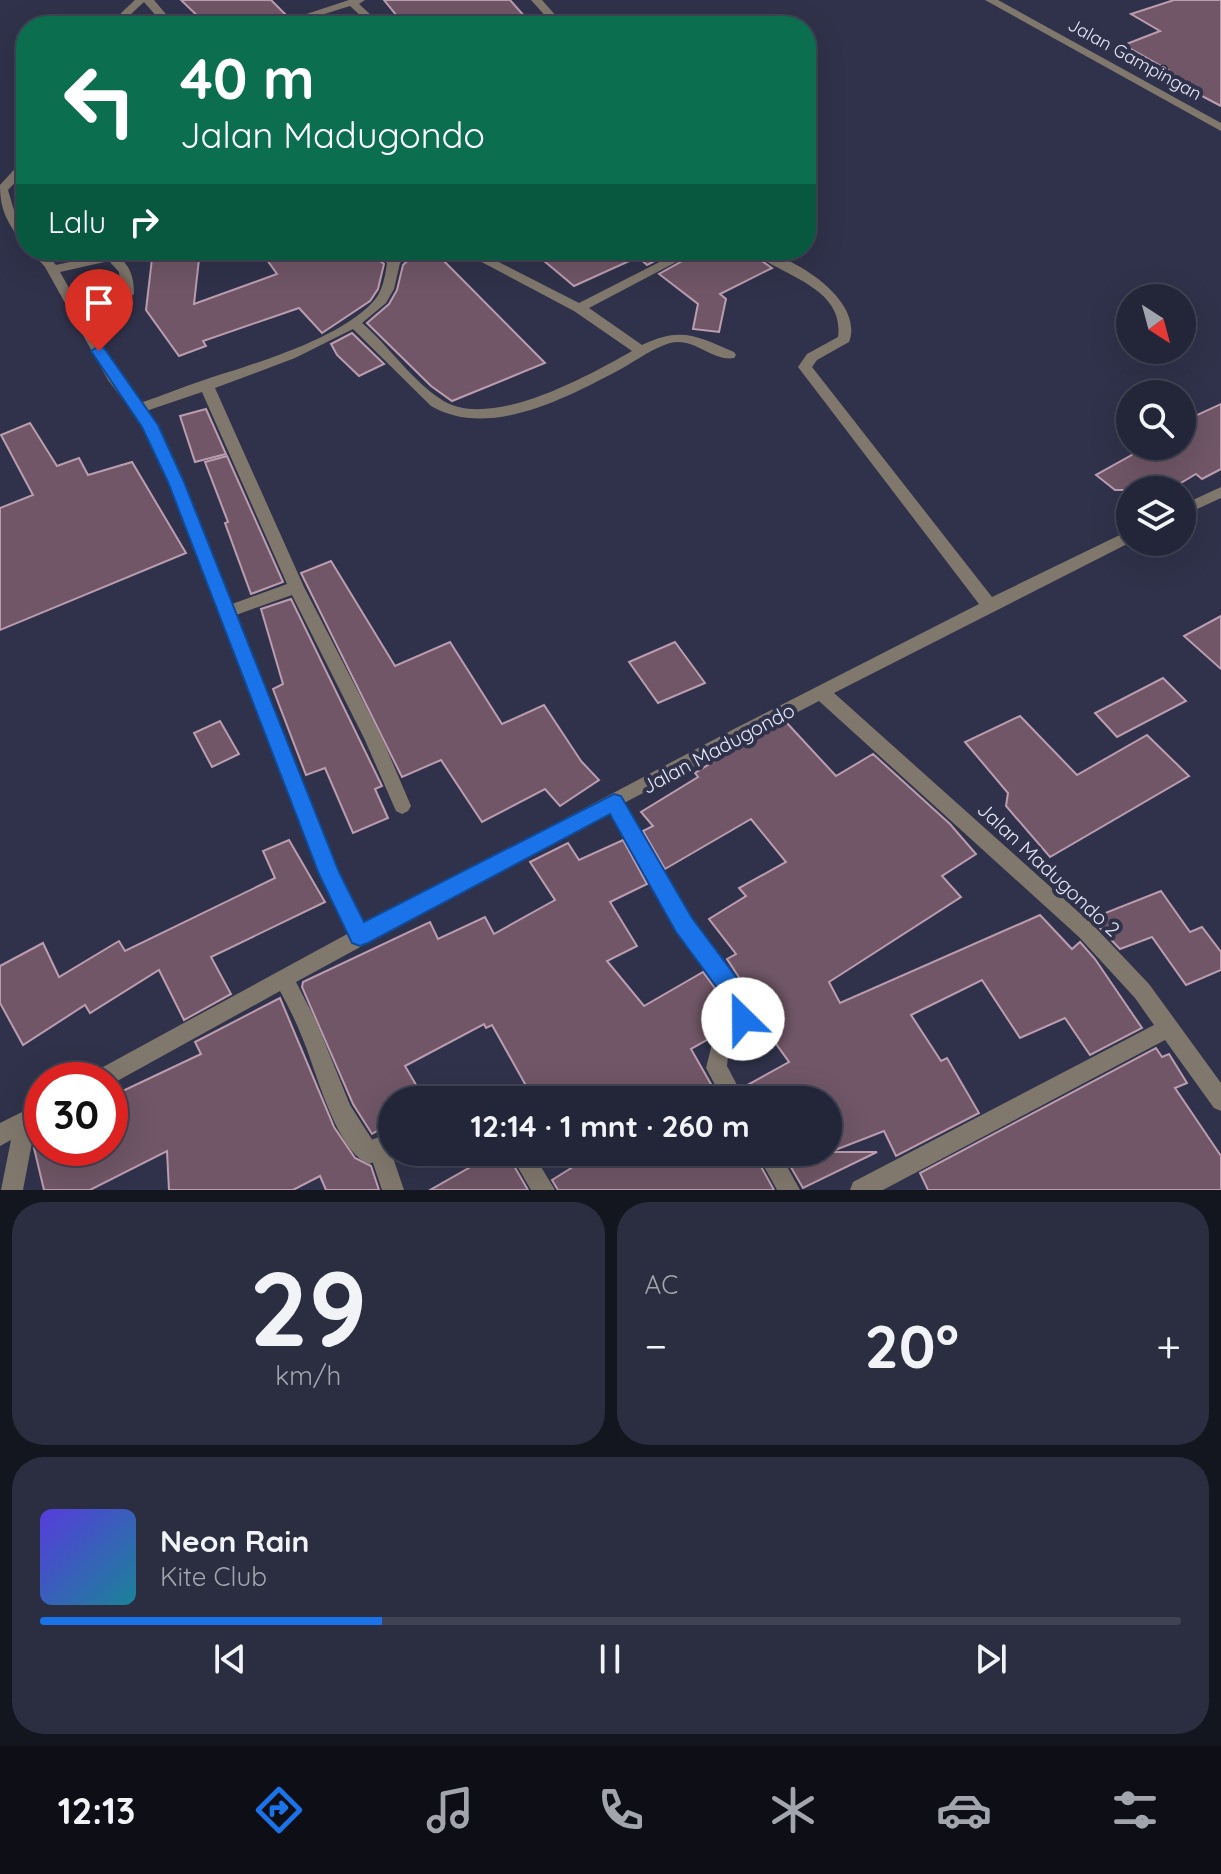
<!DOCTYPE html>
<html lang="id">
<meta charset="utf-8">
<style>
body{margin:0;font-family:Quicksand,sans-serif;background:#2b2e40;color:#f1f3f6;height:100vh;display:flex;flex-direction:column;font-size:30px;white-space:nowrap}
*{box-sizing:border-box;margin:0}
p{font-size:26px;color:#a3a5ae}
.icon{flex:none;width:44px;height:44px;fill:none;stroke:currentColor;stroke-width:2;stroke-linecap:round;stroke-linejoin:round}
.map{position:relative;height:1190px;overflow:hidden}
.drawer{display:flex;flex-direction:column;gap:12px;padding:12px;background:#13151f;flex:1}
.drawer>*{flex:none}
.guide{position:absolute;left:16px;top:16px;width:800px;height:244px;border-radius:32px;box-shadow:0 8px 32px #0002,0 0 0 2px #404353;background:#0b6e4f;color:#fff;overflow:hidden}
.needle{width:52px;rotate:144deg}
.fabs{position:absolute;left:1116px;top:284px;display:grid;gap:16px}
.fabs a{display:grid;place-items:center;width:80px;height:80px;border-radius:50%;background:#232638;box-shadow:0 8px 32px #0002,0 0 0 2px #404353;font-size:40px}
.speed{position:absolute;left:24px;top:1062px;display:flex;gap:16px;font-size:40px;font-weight:700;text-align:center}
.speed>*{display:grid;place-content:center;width:104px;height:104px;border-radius:50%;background:#232638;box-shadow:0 8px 32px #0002,0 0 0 2px #404353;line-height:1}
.speed .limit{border:12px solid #d22;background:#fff;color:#111}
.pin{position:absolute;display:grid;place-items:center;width:68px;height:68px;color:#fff;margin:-82px -34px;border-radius:50% 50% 50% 0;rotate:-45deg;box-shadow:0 0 8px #0007}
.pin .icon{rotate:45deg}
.me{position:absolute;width:88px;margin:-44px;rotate:337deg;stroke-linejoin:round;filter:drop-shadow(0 0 6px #0008)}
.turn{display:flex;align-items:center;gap:28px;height:168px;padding:0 32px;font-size:36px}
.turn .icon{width:104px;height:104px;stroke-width:2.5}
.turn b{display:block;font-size:56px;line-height:68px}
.then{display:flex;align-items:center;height:76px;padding:0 32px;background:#0003;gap:16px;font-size:30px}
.big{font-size:60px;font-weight:800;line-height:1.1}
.drawer .card{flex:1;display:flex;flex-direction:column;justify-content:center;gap:12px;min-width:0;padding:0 28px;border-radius:32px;background:#2b2e40}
.drawer .dial{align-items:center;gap:0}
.dial b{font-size:104px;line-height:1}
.song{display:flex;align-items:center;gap:24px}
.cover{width:96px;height:96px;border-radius:12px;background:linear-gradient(135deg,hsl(250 70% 55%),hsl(190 70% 35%))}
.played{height:8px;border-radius:4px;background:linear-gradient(90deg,#1a73e8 30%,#404353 30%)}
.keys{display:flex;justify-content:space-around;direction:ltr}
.heat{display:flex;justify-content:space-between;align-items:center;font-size:44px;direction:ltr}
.drawer .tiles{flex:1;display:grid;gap:12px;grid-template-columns:1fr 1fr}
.card:last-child{grid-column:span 2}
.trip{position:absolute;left:378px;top:1086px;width:464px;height:80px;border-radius:40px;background:#232638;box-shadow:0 8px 32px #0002,0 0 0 2px #404353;font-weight:800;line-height:80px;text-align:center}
.tab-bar{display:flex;height:128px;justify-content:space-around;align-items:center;background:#0e0f16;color:#a3a5ae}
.tab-bar .icon{width:56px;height:56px}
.tab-bar .on{color:#1a73e8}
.tab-bar b{font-size:36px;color:#f1f3f6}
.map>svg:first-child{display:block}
.building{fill:#705666;stroke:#bb9daf;stroke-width:2}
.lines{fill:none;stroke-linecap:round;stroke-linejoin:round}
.lane{fill:#81786d;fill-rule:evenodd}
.street{fill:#81786d;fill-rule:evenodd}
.route{fill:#1a73e8;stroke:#114b97;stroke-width:2}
.labels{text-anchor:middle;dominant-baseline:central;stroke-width:8;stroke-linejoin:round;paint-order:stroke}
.far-street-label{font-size:18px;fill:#e5e8f8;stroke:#2f324a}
.street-label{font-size:20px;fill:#e5e8f8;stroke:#2f324a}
</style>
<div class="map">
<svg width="1221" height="1190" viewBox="0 0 1221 1190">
<rect width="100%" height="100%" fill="#2f324a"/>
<!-- building -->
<g class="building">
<path d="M181,0H271L288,17L267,26H208Z"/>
<path d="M384,0H510L526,18L507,20L499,26H405Z"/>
<path d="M1174,0H1221V106L1160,74L1168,70L1124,45L1160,31L1131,14Z"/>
<path d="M153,250H200L194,304L277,274L260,250H365L384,264L378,289L370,301L322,333L299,308L203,341L206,346L179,356L146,310Z"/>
<path d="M419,250H433L545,363L452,401L431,386L367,323L389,304L397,290L403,265Z"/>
<path d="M531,250H676L647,265L638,257L574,286Z"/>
<path d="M702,250H746L772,268L720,294L726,299L719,332L693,329L698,304L659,274Z"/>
<path d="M352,333L384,364L359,376L337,355L331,344Z"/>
<path d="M1221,404V469L1202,479L1196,474L1169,490H1115L1096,475L1148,446H1182V422Z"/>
<path d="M206,409L226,454L195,462L180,416Z"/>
<path d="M30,423L57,466L79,458L88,475L132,462L186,553L0,630V508L33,495L1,435Z"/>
<path d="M227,456L283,582L251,594L225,523L228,522L205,462Z"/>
<path d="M331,561L395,666L450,642L502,724L544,705L581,761L599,780L560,806L545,789L482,822L441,760L402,777L301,573Z"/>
<path d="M291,599L382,786L375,789L388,818L353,833L325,768L306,775L273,689L283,684L261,609Z"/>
<path d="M1221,616V669L1184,636Z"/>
<path d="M675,642L705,683L658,703L629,662Z"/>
<path d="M1163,678L1186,701L1117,737L1095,713Z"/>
<path d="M1020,716L1077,775L1147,735L1189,776L1050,857L1006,806L1008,793L965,742Z"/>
<path d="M220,721L239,754L212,767L194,733Z"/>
<path d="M786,722L836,776L873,754L950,824L976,854L942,876L961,897L829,982L840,1003L1040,915L1072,949L1080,942L1095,959L1142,1028L1090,1055L1065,1018L1020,1038L982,980L911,1015L941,1061L947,1058L979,1113L896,1156L884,1131L830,1152H877L803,1188L782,1152H828V1100H748L742,1088L789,1062L754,1013L746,988L727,959L736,954L709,919L746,896L739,888L786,862L751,819L665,869L643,831L653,826L641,812L698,777L695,773L732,750Z"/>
<path d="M289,840L325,902L211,957L231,994L184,1020L159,970L90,1013L85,1005L23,1045L0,1003V966L43,943L59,977L119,941L125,951L275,878L263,851Z"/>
<path d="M623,840L647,884L610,902L637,946L607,961L644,1006L703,972L725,1002L730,1019L728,1028L691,1049L720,1100H534L492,1025L486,1028L484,1024L405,1066L425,1100H392V1122L372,1134L353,1104L302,987L303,982L430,922L438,939L485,917L494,934L555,900L530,862L568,843L579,860Z"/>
<path d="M1161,891L1190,932L1202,927L1221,952V970L1186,985L1152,937L1120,949L1098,926L1105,920L1100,915Z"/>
<path d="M280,998L334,1127L355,1158L371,1166L379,1190H326L320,1176L293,1190H169L167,1151L90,1190H44L34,1148H110V1097L201,1054L195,1042Z"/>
<path d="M1156,1048L1162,1057L1169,1054L1187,1083L1175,1088L1221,1156V1190H928L920,1173Z"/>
<path d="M497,1152H506L528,1190H430Z"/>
<path d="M597,1152H753L774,1190H558L552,1180Z"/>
</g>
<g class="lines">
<!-- lane -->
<path class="lane" d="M379,1137L387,1140L404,1190H382L368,1148L371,1140Z"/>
<!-- street -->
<g class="street">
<path d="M135,0H154L176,26H165L144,2L131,14L128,26H118L121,13Z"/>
<path d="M349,0H365L359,4L383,26H372L350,6L286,26H270Z"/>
<path d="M531,0H542L565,26H502L507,23L548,19Z"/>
<path d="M985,0H998L1221,123V131Z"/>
<path d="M26,160V171L8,190L16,217L26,230V243L22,242C7,222 0,210 0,185L22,161Z"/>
<path d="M30,250H43L56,265L111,253C129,261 134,275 134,294L92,327L119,375L140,403C161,396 183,387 204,380C253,364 335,341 372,303C382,293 385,278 387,263L368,250H383L394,256L402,250H416L400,263L394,289L386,303L362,323C390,347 411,380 442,400C490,431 588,376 632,351L574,311L459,250H475L579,303L683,250H699L589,308L642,345C681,326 697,336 734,352L736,355L734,358C712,362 695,337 670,343C653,348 637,360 621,369C568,397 489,440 431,406L353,329L295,358L215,388L304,587L382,738L411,806L408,811L402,814L396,811L364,738L292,595L236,615L338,872L364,925L734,729L979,604L798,367L807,354L838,337C845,286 779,276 750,250C786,250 866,299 849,342L817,360L812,367L992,597L1130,530L1131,542L834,693L1093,925L1149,984L1221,1083V1111L1214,1108L1165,1040L883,1190H850L853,1182L1154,1025L1135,998L1079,937L819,701L624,803C646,841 667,880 690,917C709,948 748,978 752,1016C755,1035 742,1047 728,1056L727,1066L745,1100H723L706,1068L712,1044L730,1031L733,1019L728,1001L677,931L610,811L296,982L316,1021L350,1105L373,1141L392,1132V1152H396L369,1164C335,1150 316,1069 302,1037C296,1021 288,1006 280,991L110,1085V1080H89L92,1073L349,933L320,874L169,482L144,427L108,380L45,267ZM109,261L119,272L121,293L86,318L60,272ZM202,392L287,584L232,604L183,482L157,425L146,411Z"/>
<path d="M1221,487V498L1182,516V505Z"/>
<path d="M473,1087L485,1093L488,1100H455L458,1093Z"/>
<path d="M42,1102V1123L35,1127L23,1190H1L11,1140L0,1146V1123Z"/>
<path d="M509,1152H532L555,1190H531Z"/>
<path d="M756,1152H779L800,1190H777Z"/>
</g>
</g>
<!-- route -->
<path class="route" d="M99,346L104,348L158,425L184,482L339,872L364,922L614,794L621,796L692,918L745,989L755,1019L751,1027L743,1030L735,1027L727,1001L676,932L610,814L368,943L360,946L352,943L319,874L168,482L142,427L91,351Z"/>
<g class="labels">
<!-- far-street labels -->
<g class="far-street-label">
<text transform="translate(1135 59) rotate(29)">Jalan Gampingan</text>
</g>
<!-- street labels -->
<g class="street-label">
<text transform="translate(718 748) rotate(-28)">Jalan Madugondo</text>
<text transform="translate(1049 869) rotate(43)">Jalan Madugondo 2</text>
</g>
</g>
</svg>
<div class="fabs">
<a><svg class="needle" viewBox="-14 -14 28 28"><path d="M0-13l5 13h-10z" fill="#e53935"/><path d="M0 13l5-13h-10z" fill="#a3a5ae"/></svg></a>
<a><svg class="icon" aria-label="search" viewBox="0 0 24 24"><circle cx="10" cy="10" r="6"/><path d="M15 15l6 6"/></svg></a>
<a><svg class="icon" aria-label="layers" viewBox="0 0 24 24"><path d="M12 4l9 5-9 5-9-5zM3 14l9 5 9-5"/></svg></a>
</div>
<div class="speed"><div class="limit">30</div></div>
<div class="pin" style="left:99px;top:351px;background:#d93025"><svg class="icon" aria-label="arrive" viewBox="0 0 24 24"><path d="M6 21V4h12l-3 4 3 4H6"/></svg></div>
<svg class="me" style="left:743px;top:1019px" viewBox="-20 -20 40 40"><circle r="19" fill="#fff"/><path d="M0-13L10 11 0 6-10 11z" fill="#1a73e8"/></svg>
<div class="trip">12:14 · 1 mnt · 260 m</div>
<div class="guide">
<div class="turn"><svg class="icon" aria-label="left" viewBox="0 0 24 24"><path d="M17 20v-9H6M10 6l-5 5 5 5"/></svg><div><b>40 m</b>Jalan Madugondo</div></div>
<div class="then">Lalu<svg class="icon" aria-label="right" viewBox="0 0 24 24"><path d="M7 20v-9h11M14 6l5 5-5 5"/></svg></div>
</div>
</div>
<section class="drawer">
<div class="tiles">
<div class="card dial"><b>29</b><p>km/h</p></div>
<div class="card"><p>AC</p>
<div class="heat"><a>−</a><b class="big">20°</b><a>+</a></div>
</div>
<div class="card">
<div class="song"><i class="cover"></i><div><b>Neon Rain</b><p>Kite Club</p></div></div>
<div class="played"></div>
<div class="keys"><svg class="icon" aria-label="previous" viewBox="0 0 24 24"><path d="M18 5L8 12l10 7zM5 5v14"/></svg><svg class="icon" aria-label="pause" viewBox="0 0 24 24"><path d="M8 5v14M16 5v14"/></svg><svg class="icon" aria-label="next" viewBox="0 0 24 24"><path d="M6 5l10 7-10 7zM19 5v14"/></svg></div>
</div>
</div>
</section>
<nav class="tab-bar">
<b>12:13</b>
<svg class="icon on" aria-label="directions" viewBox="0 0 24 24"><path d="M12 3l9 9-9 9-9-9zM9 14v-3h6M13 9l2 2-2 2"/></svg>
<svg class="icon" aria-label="music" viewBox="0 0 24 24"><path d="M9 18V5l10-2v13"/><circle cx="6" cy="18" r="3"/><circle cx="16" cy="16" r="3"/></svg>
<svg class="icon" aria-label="phone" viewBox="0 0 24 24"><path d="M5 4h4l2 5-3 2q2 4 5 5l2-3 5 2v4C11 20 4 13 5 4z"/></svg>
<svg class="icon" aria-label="climate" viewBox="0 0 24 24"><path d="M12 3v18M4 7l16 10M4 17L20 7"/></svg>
<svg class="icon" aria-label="car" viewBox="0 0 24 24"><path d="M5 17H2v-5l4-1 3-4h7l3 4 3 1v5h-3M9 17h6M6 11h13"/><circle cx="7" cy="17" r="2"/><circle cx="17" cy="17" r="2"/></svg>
<svg class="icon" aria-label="filters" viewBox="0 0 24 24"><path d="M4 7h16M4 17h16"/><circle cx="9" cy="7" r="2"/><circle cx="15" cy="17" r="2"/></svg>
</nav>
